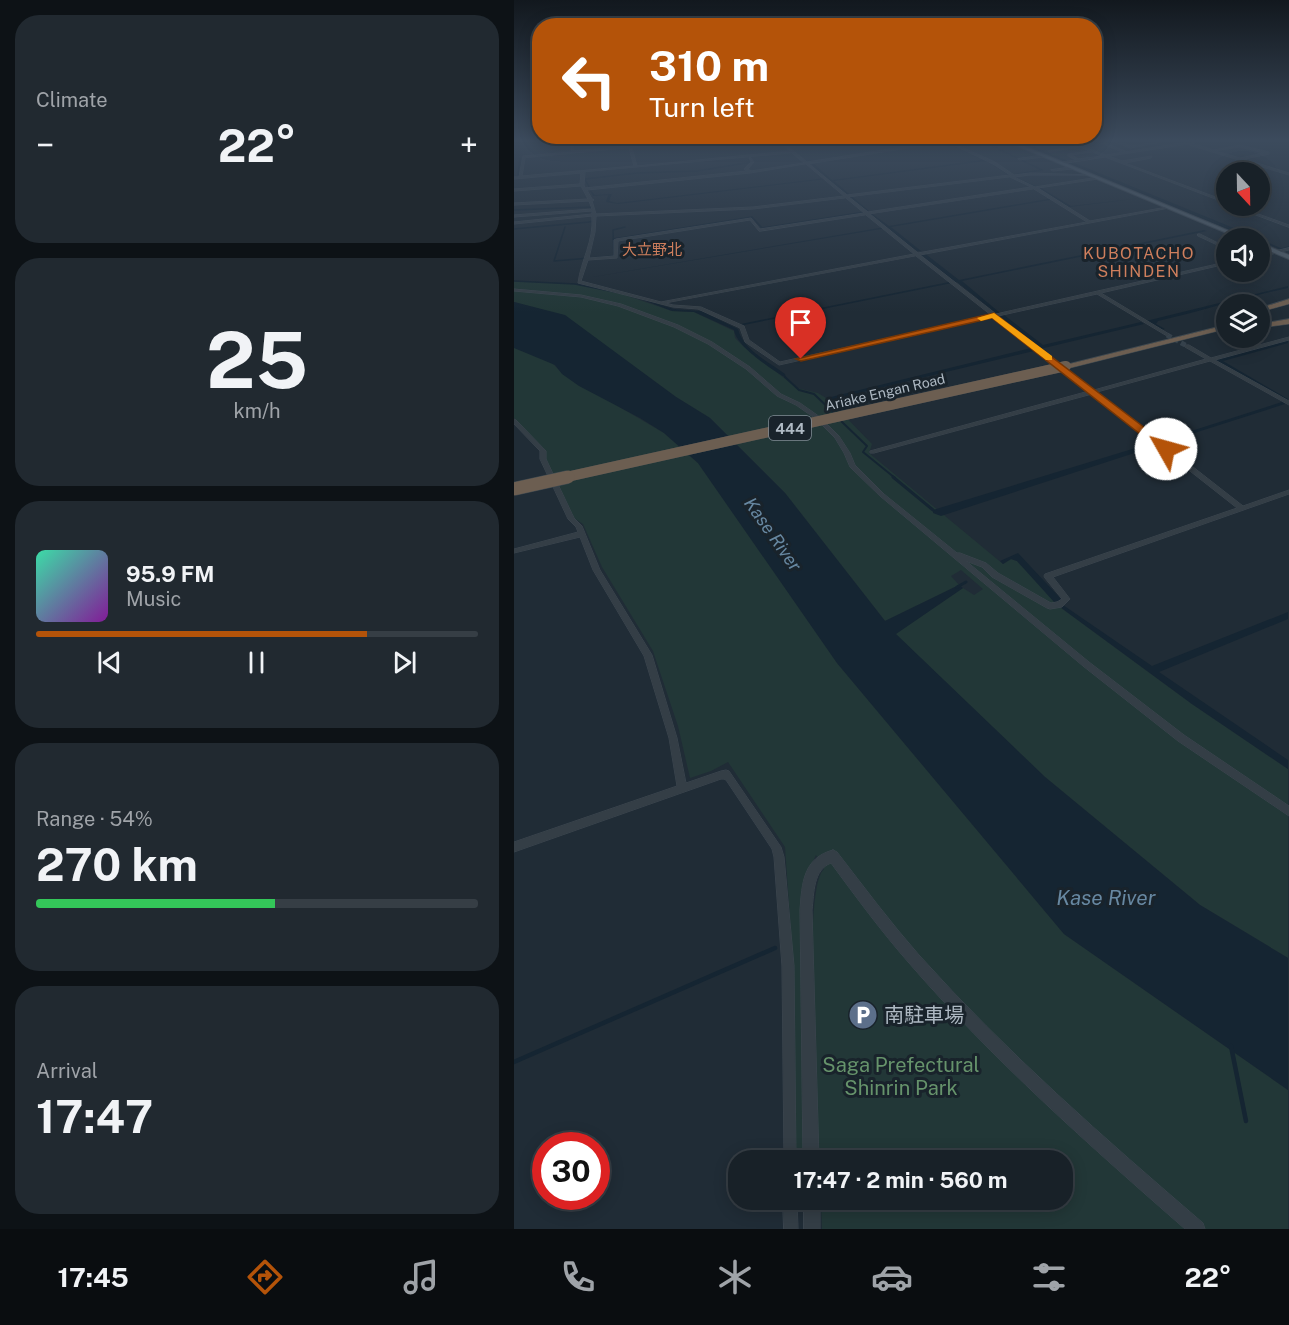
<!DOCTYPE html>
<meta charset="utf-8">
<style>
body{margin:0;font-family:"Public Sans","Noto Sans JP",sans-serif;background:#212930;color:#f1f3f6;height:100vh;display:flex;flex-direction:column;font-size:22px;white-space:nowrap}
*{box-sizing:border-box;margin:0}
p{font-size:20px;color:#9fa3a8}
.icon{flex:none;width:33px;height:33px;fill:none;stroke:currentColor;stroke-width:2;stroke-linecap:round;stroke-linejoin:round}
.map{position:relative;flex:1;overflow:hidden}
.side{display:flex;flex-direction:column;gap:15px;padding:15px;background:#0d1216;width:514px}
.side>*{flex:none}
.top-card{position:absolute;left:18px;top:18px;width:570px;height:126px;border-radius:24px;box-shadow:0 3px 15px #0003,0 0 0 2px #363e45;background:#b45309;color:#fff;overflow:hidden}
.needle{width:39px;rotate:158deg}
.fabs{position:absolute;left:702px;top:162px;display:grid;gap:12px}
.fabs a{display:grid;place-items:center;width:54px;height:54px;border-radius:50%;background:#182128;box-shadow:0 3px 15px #0003,0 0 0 2px #363e45;font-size:30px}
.speed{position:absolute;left:18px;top:1132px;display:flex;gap:12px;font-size:30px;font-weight:700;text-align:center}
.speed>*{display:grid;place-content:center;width:78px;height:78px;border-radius:50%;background:#182128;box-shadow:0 3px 15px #0003,0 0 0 2px #363e45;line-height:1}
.speed .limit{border:9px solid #d22;background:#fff;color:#111}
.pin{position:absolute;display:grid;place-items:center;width:51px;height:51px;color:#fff;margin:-62px -26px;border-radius:50% 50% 50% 0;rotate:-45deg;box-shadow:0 0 6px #0007}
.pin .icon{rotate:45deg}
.me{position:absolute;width:66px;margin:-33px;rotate:308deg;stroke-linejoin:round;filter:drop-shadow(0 0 4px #0008)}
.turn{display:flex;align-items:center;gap:21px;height:126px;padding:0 18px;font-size:27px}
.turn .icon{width:78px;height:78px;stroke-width:2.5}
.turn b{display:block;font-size:42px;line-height:51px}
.big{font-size:45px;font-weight:700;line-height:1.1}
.side .widget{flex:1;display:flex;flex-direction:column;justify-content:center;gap:9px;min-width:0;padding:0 21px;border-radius:24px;background:#212930}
.side .dial{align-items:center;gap:0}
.dial b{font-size:78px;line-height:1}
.song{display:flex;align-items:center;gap:18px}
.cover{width:72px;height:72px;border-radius:9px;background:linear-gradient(135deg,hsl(160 70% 55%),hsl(290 70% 35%))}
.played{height:6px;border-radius:3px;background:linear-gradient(90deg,#b45309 75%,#363e45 75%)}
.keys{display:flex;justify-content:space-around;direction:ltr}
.heat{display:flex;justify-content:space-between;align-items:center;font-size:33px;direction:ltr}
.charge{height:9px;border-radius:4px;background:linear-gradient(90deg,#34c759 54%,#363e45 0)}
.trip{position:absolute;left:214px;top:1150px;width:345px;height:60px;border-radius:24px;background:#182128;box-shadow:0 3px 15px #0003,0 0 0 2px #363e45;font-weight:700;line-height:60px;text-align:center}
.dock{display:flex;height:96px;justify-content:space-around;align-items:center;background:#0a0d10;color:#9fa3a8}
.dock .icon{width:42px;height:42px}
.dock .selected{color:#b45309}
.dock b{font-size:27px;color:#f1f3f6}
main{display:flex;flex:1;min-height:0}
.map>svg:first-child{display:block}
.green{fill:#223737}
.water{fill:#152532}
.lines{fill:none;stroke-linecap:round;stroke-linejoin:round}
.stream-far3{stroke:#152532;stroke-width:1.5}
.stream-far2{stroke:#152532;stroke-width:2}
.stream-far1{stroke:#152532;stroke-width:3}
.stream{stroke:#152532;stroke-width:4.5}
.minor-tunnel{stroke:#35414b;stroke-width:5;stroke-dasharray:5 3;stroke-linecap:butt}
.minor-casing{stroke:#3d4750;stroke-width:1}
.tertiary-casing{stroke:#3d4750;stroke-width:1}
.primary-casing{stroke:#3d4750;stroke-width:2}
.motorway-casing{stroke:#3e4951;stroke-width:1}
.minor{fill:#343e46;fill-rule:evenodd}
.tertiary{fill:#343e46;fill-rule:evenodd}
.primary{fill:#515d67;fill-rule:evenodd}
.motorway{fill:#6c5e51;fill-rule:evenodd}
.motorway-bridge-far1-casing{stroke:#3e4951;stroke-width:10;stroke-linecap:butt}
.motorway-bridge-casing{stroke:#3e4951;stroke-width:14;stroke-linecap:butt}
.motorway-bridge-far1{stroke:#6c5e51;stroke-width:10}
.motorway-bridge{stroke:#6c5e51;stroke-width:13}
.route{fill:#b45309;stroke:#753606;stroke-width:1.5}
.slow{fill:#f59e0b}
.labels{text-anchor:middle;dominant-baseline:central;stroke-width:6;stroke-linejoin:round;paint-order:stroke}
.far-street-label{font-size:14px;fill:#aeb9c3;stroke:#19232b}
.far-neighbourhood-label{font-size:15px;fill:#cf7f5d;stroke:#19232b}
.shield{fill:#19232b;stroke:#818c95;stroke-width:1.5}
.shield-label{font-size:15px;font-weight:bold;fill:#aeb9c3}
.far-quarter-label{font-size:16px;letter-spacing:1.5px;fill:#cf7f5d;stroke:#19232b}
.water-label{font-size:18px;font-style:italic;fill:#6788a2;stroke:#19232b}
.near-poi-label{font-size:20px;fill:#aeb9c3;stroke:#19232b;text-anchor:start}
.near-park-label{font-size:20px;fill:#66936b;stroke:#19232b}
.near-water-label{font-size:21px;font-style:italic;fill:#6788a2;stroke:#19232b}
</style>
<main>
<section class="side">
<div class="widget"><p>Climate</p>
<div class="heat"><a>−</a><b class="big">22°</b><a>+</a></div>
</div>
<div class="widget dial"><b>25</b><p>km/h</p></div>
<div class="widget">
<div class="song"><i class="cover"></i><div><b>95.9 FM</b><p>Music</p></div></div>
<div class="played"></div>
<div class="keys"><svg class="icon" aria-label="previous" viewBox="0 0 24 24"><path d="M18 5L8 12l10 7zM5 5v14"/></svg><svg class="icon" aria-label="pause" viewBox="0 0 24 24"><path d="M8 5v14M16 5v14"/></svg><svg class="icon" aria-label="next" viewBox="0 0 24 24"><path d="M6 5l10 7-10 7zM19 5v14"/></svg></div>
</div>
<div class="widget"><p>Range · 54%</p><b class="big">270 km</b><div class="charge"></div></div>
<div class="widget"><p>Arrival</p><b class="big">17:47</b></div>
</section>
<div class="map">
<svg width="775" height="1229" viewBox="0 0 775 1229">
<rect width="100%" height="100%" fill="#202c36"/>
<!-- green -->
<g class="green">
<path d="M0,281L61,284L105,293L158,311L180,312L220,331L221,338L230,347L283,388L304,393L315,400L358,444L355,453L489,564L497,559L503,561L546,607L678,704L774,769V958L686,905L531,777L381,634L449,588L460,595L469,589L447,570L437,576L445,585L371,621L271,493L196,418L162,397L51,316L0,302Z"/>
<path d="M0,325L49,374L150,433L184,463L323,663L550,934L774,1090V1229H308L307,1200H549V1161H305C304,1119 287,889 310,869L302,855L291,878L287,909L289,1161H280L279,961L271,847L214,762L197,771L176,778L164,726L139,651L88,567L69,524L60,518L32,460L30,450L0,418Z"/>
</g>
<!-- water -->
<g class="water">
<path d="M427,140L473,161L496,175L527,188L557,206L628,198L555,207L542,199L377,227L407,251H403L373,228L73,278L371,227L354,213H357L375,226L540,198L504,181L472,161L320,181L355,211H359L352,212L313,179L104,204L92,202L94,195L79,196L75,189L81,195L98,194L95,201L103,203L312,178L296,163H299L318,180L468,160Z"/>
<path d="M494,140L538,155L739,238H734Z"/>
<path d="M690,230L693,231L448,281L486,313H482L443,282L230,325L227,324L440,281L405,253L409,252L445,280Z"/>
<path d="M774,286V288C730,297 688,311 644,321L642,324L651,329L647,330L632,321Z"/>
<path d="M124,298L160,309L187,311L224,329C229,350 255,362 271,374L272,378C258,370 222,346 220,330L180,312L158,311Z"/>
<path d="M0,302L51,315L162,397L196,418L271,493L371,621L445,585L449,588L382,634L531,777L686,905L774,958V1090L550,934L323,663L184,463L150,433L126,418L65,386L48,374L41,365L0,348Z"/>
<path d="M490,315L529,345L627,322L630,324L526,349L486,316Z"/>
<path d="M774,340V343L709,361L774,399V402L700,360Z"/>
<path d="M517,348L520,351L315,400L313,398Z"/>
<path d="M768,402L771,404L649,443L646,441Z"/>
<path d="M638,443L642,446L427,516L419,513V510Z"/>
<path d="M504,553L547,599L545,600L549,605L638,666L774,612V619L645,672L774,760V769L678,704L546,607L547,606L543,601L540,602L503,561L497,559L489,564L486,561Z"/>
</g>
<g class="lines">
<!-- stream-far3 -->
<g class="stream-far3">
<path d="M502,140L553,161"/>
<path d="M442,148L472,143L528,170L498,175"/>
<path d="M556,162L742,238"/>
<path d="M4,175L6,158"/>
<path d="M76,189L71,179L123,173L183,171L238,162L235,159"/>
<path d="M0,210L77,207L78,212"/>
<path d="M51,227L40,261L100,256L99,230L111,227"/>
<path d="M0,229L75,222L79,221V218"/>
<path d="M99,239L238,217L248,228L351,212"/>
<path d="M746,240L767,249L775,247"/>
<path d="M0,281L61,284L106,293"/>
</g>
<!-- stream-far2 -->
<g class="stream-far2">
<path d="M271,377L285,390L300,394L322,415"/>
<path d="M326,420L353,446L349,452L381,478"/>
</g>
<!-- stream-far1 -->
<g class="stream-far1">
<path d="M379,477L419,510"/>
<path d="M443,587L452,582"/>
</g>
<!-- stream -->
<g class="stream">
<path d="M717,1046L732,1121"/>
<path d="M0,1062L261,948"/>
</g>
<!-- minor-tunnel -->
<path class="minor-tunnel" d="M653,335L673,346"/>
<!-- minor casing -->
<g class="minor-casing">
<g id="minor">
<path d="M57,140H59V151L178,140H189L118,148L123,166L276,151L263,140H266L293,162L433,140H442L436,142L481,162L500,175L516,173L577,175H516L500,177L521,187L585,177L584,179L524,188L576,221L653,207L655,208L406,255L482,314L712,262V264L587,293L655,334V335L653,336L583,294L484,316L580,390L692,359L671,347V345H675L697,358L775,337V340L701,360L775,401V405L696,361L583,392L729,506L775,490V494L539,577L556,599L548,607L536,609L533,608L478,577L468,567L452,561L575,662L670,735L775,806V816L664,741L569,666L366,496L336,467L330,453L321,438L302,419L282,405L263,396L232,369L194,344L160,327L104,306L67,297L0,291V289L67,295L107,304L164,325L198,342L236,367L267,394L286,403L306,417L325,436L336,453L341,465L370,494L443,553H446L472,563L484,573L537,603L543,602L548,599L531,578L530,576L531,574L723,508L578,394L360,453H356V451L575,391L480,317L265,365L231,342L226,328L184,309L159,307L64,283C67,260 80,241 78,216L0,224V222L78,214V211L0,217V215L78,209L75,201L0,205V203L74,199L67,186L0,191V189L66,184L67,173L0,179V177H5L9,156L57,152ZM433,142L479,164L496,175L333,195L295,164ZM115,148L120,166L8,176L11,158ZM278,153L290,163L237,171L234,169L240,162L236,157L235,158L237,162L230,169L233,171L71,188L70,185L71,172ZM292,164L330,196L239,207L82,214L78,201L80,200L78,199L73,190L236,173ZM496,177L517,187L354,212L335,197ZM520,189L573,222L404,253L356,214ZM332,198L350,213L246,229L237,218L102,239L100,240V256L75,258L81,232L82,216L239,209ZM352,215L400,254L147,302L67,281L74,260L103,258L104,241L236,220L245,231ZM402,256L477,315L266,362L235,340L230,326L187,307L159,305L152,303Z"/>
<path d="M580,140H584L611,151L609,152Z"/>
<path d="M597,140H601L617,146L644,142L642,140H645L647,142L617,148Z"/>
<path d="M686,140H693L677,143L700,150L726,145L755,152V154L730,159L775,173V175L675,145V144L595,156L608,161L638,156L637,158L611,163L712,201V203L591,157L546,164L547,162L562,160L554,156V154L576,151L565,147L535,152L534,151L563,146L556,144L557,142L591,155ZM726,147L750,153L726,158L701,151ZM579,152L588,156L564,159L558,155Z"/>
<path d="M530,155L529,157L505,160L504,159Z"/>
<path d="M559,167L558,169L539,171L537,170Z"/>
<path d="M718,206H722L775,225V227Z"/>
<path d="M684,234H686L712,247V249L684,236Z"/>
<path d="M775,248V250L746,257V255Z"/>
<path d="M0,419L2,420L32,451V459L60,518L68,526L86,570L138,655L163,738L172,783L207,771L212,770L215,771L267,847L270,857L280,966L282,1161H270L268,966L260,857L258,849L212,780L210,779H207L0,852V842L163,786L155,738L130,656L79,570L66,537L0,553V549L64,532L62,527L54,519L26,459V451L0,424Z"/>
<path d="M269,1200H283L284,1229H270Z"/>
</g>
</g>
<!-- tertiary casing -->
<g class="tertiary-casing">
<g id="tertiary">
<path d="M319,850L323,852C350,887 376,922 405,955C492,1052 590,1138 689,1223L691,1229H671C575,1145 479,1060 395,963C367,931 342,897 317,863C299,870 300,893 298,910L305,1161H289L286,910C288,883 289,858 319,850Z"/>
<rect x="290" y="1200" width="16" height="29"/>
</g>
</g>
<!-- primary casing -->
<g class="primary-casing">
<g id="primary">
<path d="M489,140H495L732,238H725Z"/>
<path d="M746,243L775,255V259L746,247Z"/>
</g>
</g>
<!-- motorway casing -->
<g class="motorway-casing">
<g id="motorway">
<path d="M775,299V304L746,312V308Z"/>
<path d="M775,319V324L746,328V324Z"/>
<path d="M712,325V329L552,369L547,366Z"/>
</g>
</g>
<!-- minor -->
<use href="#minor" class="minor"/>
<!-- tertiary -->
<use href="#tertiary" class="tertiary"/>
<!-- primary -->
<use href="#primary" class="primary"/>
<!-- motorway -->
<use href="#motorway" class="motorway"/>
<!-- motorway-bridge-far1 casing -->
<g class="motorway-bridge-far1-casing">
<path id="motorway-bridge-far1" d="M48,478L552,366"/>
</g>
<!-- motorway-bridge casing -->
<g class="motorway-bridge-casing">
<path id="motorway-bridge" d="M0,489L54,477"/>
</g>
<!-- motorway-bridge-far1 -->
<use href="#motorway-bridge-far1" class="motorway-bridge-far1"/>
<!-- motorway-bridge -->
<use href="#motorway-bridge" class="motorway-bridge"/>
</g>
<!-- sky -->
<linearGradient id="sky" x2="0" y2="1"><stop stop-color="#12181e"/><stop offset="0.45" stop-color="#3c4b5d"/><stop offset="1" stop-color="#3c4b5d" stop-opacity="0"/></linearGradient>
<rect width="775" height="312" fill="url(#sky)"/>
<!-- route -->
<path class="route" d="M480,313L656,447V452H649L478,318L287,361L282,359Z"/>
<!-- slow -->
<path class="slow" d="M480,313L538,356V360H532L478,318L467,321L463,318Z"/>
<!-- icons -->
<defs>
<g id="parking-disc" transform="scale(1.5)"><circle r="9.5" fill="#5c6f8a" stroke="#19232b"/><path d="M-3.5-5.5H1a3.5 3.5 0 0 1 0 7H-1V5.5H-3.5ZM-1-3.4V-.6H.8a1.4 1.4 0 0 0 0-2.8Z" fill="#fff"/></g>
</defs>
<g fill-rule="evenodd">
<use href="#parking-disc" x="349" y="1015"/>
</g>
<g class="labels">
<!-- far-street labels -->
<g class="far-street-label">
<text transform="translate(371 392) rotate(-13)">Ariake Engan Road</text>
</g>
<!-- far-neighbourhood labels -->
<g class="far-neighbourhood-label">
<text x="138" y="249">大立野北</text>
</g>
<!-- shield labels -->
<rect class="shield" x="255" y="416" width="42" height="24" rx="4.5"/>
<g class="shield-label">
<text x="276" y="428">444</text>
</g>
<!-- far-quarter labels -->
<g class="far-quarter-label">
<text x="625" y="253">KUBOTACHO<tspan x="625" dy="18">SHINDEN</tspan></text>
</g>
<!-- water labels -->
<g class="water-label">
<text transform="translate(259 534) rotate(55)">Kase River</text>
</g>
<!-- near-poi labels -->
<g class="near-poi-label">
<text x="370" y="1015">南駐車場</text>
</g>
<!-- near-park labels -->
<g class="near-park-label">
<text x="387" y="1065">Saga Prefectural<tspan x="387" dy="23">Shinrin Park</tspan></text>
</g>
<!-- near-water labels -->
<g class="near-water-label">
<text x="592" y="897">Kase River</text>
</g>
</g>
</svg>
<div class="fabs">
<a><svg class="needle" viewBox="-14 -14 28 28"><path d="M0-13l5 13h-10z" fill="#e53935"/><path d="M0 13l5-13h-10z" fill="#9fa3a8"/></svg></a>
<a><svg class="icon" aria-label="sound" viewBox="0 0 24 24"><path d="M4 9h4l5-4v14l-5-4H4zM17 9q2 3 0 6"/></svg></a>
<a><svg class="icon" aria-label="layers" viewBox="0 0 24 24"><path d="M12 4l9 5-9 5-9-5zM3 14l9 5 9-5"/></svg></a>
</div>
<div class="speed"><div class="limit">30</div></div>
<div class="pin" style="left:287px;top:359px;background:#d93025"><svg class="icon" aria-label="arrive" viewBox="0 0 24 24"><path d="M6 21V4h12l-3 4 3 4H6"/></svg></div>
<svg class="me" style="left:652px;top:449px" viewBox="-20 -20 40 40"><circle r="19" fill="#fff"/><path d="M0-13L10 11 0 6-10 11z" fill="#b45309"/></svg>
<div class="trip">17:47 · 2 min · 560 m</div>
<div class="top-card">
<div class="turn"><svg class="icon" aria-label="left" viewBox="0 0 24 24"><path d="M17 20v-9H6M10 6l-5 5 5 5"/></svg><div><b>310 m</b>Turn left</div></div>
</div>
</div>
</main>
<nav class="dock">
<b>17:45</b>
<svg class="icon selected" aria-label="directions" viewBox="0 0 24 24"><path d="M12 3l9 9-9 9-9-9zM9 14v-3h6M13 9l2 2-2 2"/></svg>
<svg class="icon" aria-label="music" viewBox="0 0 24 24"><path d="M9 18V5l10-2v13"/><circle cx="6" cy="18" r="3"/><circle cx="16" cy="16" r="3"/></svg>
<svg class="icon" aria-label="phone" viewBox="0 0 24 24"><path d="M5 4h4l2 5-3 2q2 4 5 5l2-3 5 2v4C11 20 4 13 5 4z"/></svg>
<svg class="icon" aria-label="climate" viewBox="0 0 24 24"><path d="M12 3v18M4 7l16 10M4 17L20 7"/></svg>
<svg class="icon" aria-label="car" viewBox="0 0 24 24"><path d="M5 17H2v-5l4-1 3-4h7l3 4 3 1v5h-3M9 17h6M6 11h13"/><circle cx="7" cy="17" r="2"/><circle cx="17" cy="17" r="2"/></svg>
<svg class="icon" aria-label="filters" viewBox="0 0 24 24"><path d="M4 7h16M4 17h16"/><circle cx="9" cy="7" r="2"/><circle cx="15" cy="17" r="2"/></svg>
<b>22°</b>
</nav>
